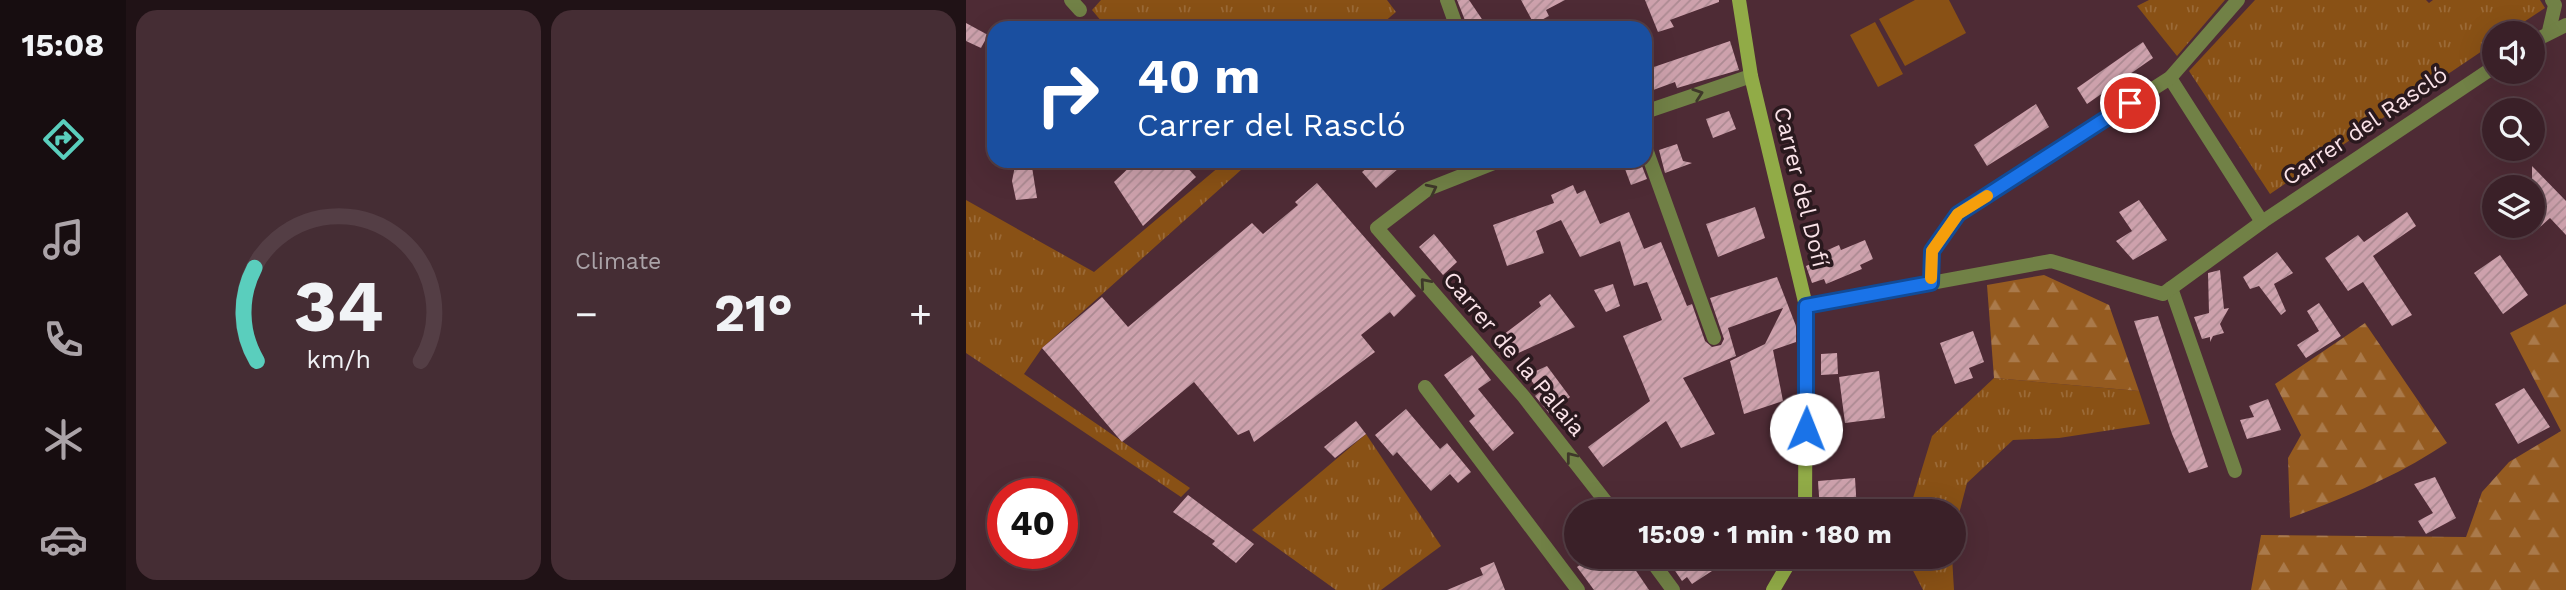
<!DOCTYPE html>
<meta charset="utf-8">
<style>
body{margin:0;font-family:"Work Sans",sans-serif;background:#452d34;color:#f1f3f6;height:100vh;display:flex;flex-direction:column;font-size:26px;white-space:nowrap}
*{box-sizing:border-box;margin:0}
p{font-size:23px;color:#aba3a8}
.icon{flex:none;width:38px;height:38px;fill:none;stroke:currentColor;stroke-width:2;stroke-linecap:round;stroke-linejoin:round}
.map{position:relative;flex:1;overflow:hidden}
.drawer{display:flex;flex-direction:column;gap:10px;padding:10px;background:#201216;width:840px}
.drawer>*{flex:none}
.guide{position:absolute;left:21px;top:21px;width:665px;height:147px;border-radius:21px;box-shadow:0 7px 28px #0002,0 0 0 2px #543e45;background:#1a4fa0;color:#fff;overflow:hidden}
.controls{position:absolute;left:1516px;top:21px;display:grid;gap:14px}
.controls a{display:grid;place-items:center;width:63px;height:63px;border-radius:50%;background:#3a2028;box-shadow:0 7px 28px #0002,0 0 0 2px #543e45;font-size:35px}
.speed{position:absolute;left:21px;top:478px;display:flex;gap:14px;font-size:35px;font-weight:700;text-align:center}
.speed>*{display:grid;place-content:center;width:91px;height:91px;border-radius:50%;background:#3a2028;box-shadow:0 7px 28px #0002,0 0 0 2px #543e45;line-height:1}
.speed .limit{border:10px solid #d22;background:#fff;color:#111}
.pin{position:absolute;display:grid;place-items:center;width:60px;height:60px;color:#fff;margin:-30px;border:4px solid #fff;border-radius:50%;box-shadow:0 2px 7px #0007}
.me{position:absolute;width:77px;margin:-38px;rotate:1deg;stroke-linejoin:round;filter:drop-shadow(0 0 5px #0008)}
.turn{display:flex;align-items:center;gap:24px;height:147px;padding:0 35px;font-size:32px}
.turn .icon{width:91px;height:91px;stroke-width:2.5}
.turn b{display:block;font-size:49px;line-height:60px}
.big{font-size:52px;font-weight:700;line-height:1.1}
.drawer .widget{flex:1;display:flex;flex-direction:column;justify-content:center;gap:10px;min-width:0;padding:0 24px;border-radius:21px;background:#452d34}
.drawer .dial{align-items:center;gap:0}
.dial svg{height:182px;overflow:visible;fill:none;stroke:#543e45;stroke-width:7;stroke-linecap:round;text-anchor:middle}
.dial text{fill:#f1f3f6;stroke:none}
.heat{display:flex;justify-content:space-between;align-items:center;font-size:38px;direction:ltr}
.drawer .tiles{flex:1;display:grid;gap:10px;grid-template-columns:repeat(2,1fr)}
.trip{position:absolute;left:598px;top:499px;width:402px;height:70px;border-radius:35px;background:#3a2028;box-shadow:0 7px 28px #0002,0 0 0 2px #543e45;font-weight:700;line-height:70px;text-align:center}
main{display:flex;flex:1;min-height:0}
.menu{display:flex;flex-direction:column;width:126px;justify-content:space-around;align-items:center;background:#170d10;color:#aba3a8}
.menu .icon{width:49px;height:49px}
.menu .on{color:#5acebd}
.menu b{font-size:32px;color:#f1f3f6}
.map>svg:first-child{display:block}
.grass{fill:url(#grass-tufts)}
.forest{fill:url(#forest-firs)}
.pitch{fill:#895115}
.building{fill:url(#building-hatch)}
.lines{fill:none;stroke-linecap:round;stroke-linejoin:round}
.street{stroke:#718146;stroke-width:14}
.secondary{stroke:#91ab47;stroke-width:14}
.oneway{stroke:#3f382a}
.route-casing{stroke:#114b97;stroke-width:18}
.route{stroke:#1a73e8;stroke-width:12}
.slow{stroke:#f59e0b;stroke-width:12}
.labels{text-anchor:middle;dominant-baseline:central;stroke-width:7;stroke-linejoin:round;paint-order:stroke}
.street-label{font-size:23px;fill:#fae2e8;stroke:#2a191e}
</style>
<main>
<nav class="menu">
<b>15:08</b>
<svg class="icon on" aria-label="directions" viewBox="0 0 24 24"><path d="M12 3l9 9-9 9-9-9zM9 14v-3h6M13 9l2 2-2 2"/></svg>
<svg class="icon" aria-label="music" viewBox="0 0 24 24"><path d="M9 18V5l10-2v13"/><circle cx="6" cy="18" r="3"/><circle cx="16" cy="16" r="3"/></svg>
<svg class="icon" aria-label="phone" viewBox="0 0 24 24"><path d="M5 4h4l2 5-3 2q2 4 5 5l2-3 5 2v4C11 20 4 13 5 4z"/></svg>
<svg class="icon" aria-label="climate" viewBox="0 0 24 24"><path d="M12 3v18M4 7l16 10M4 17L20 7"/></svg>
<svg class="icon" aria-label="car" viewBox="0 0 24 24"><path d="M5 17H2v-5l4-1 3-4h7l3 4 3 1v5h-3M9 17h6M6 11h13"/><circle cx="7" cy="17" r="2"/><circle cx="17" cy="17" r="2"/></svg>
</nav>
<section class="drawer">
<div class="tiles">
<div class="widget dial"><svg viewBox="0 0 100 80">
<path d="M14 69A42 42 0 1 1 86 69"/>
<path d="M14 69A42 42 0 0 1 13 28" stroke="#5acebd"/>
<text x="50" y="56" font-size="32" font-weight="700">34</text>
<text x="50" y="72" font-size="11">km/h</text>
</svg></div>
<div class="widget"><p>Climate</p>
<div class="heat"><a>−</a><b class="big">21°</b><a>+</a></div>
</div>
</div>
</section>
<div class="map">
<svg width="1600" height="590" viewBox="0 0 1600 590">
<defs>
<pattern id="grass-tufts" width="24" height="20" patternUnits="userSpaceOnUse" patternTransform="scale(1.75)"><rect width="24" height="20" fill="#895115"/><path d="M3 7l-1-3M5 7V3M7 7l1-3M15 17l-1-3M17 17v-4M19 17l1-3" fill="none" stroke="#9b6a37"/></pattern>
<pattern id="forest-firs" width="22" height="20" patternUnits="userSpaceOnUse" patternTransform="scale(1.75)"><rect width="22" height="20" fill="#955b20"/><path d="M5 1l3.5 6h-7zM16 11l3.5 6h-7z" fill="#aa7a4b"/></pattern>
<pattern id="building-hatch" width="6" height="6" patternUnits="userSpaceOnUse" patternTransform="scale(1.75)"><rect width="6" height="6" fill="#cda1ac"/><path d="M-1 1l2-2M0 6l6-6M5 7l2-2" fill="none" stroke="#ac8a92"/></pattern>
</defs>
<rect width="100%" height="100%" fill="#4e2b35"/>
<!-- grass -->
<g class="grass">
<path d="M135,0H421L430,12L411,28H141L126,10Z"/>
<path d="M1183,0H1259L1211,56L1171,6Z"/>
<path d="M1289,0H1460L1463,3L1467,0H1574L1579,8L1541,33H1528V43L1304,194L1223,71Z"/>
<path d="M260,161H285L76,348L58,374L224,488L215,497L0,353V200L128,272Z"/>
<path d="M1028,378L1173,391L1184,424L1093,438L1047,440L1001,483L989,529V511H943L966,436Z"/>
<path d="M400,434L475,546L415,590H370L286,530Z"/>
<path d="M940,557H986L988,590H957Z"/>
</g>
<!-- forest -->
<g class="forest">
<path d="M1078,275L1143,305L1173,391L1028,378L1021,285Z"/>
<path d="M1600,304V590H1285L1295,535L1500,537L1516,492L1543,462L1595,431L1544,333Z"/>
<path d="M1399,323L1481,443C1433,475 1379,498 1324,518L1322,458L1335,435L1309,384Z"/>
</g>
<!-- pitch -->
<g class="pitch">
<path d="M949,0H983L1000,33L939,66L913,19Z"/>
<path d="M909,22L937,74L912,87L884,35Z"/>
</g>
<!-- building -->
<g class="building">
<path d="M491,0H503L522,28H502Z"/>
<path d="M555,0H599L580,10L583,16L568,24Z"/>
<path d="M679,0H753V2L704,20L708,27L692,32Z"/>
<path d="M0,23L22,35L15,48L0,41Z"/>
<path d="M764,41L773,70L711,88L709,82L679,93V70Z"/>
<path d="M1177,42L1187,58L1121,104L1111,88Z"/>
<path d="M1070,104L1083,127L1021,166L1008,145Z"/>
<path d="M763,111L770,129L747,138L740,119Z"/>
<path d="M711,144L717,161L726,163L699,173L693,150Z"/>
<path d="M50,161H65L71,198L50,200L46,181Z"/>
<path d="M170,161H215L230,177L177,226L148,182Z"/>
<path d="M409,161H441L410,188L396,172Z"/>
<path d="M656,161H674L681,179L665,185Z"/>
<path d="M1566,166L1600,201V235L1584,218L1566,234Z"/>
<path d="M351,183L450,296L428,317L424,312L395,335L409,352L288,442L283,430L272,435L228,382L156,442L76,348L136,297L162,327L286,223L297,234L332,205L329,202Z"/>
<path d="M607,185L611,194L619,190L634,224L663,212L678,249L695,242L721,306L726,304L739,341L746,347L755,345L758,339L744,298L811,277L830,326V342L807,350L817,401L778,414L764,361L799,344L817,308L762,328L770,356L717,378L749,434L715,448L700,421L637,467L622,447L684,401L657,336L696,320L681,282L668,286L654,241L614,257L595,220L570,231L578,253L541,266L527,225L588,203L585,195Z"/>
<path d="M1173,200L1201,240L1167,260L1150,241L1166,231L1153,212Z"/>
<path d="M789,207L799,238L752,257L740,224Z"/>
<path d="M1441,212L1450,226L1407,256L1446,315L1426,326L1397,282L1382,291L1359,258L1392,235L1398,242Z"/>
<path d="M468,234L491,262L477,275L453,247Z"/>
<path d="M899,240L907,259L894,265L896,269L860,284L858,279L846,283L840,266L852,261L850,255L873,245L875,250Z"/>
<path d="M1311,252L1327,273L1308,284L1320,311L1315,315L1293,286L1284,289L1277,277Z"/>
<path d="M1534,255L1562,295L1537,314L1508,273Z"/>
<path d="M1254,270L1258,309L1263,308L1254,324L1258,333L1247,336L1244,342V337L1236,339L1228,317L1243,313L1242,273Z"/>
<path d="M647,284L654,306L640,312L628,290Z"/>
<path d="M584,294L609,327L546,356L533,338L575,306L573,302Z"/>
<path d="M1353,303L1375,336L1340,358L1331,345L1353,331L1341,311Z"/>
<path d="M1192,316L1242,467L1223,473L1206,434L1168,321Z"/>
<path d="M1007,331L1018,362L1003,368L1007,378L989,384L974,343Z"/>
<path d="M871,353L872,374L855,375V354Z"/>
<path d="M506,355L525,380L512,389L548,433L527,451L503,421L509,416L478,375Z"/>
<path d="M581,366L604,397L583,413L569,396L574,392L561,375Z"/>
<path d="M913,371L919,418L879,423L873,377Z"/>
<path d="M1558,388L1584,427L1552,444L1529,404Z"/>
<path d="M1302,399L1315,430L1281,439L1274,420L1288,417L1283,406Z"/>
<path d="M440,409L474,449L481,443L505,472L492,483L484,474L465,491L431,452L427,456L409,435Z"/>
<path d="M390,421L400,434L369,458L358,447Z"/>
<path d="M1469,477L1490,518L1460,534L1452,521L1467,513L1448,484Z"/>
<path d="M889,478L891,511H854L852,481Z"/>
<path d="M222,495L288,544L270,563L246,544L249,541L207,512Z"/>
<path d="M626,556H660L683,590H628L611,567Z"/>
<path d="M699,556H736L746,571L726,584L721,577L716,581Z"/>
<path d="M528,562L539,590H481L517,575L514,568Z"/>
</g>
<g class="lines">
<!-- street -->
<g class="street">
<path d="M105,0L114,10"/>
<path d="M481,0L491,28"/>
<path d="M1583,31L1589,5L1586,0"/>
<path d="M1566,42L1600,25"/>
<path d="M1204,78L1296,222"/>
<path d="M679,112L785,76"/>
<path d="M679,146L748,338"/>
<path d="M533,161L462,189L411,228L558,397L647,511"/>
<path d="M965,283L966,251L992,214L1204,78L1272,0"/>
<path d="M1205,288L1269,471"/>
<path d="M840,306L1085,261L1197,294L1296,222L1528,67"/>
<path d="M459,387L612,590"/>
<path d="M682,556L707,590"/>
</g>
<!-- secondary -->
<g class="secondary">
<path d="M773,0L785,76L840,306L839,511"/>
<path d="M807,590L827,556"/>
</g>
</g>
<!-- one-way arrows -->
<defs><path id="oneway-chevron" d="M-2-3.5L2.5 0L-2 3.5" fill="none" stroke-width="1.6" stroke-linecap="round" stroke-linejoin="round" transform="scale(1.75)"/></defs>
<g class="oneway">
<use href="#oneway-chevron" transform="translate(732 94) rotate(-19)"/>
<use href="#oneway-chevron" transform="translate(466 189) rotate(-27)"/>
<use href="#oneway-chevron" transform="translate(459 283) rotate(-131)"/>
<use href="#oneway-chevron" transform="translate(605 457) rotate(-128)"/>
</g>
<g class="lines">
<!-- route casing -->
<g class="route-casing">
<path id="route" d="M840,429V306L965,283L966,251L992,214L1164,103"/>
</g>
<!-- route -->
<use href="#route" class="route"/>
<!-- slow -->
<path class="slow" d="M965,278L966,251L992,214L1021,196"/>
</g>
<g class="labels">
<!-- street labels -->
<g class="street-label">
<text transform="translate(1399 126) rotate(-34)">Carrer del Rascló</text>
<text transform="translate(835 187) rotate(76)">Carrer del Dofí</text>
<text transform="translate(548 354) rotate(50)">Carrer de la Palaia</text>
</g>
</g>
</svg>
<div class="controls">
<a><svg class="icon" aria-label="sound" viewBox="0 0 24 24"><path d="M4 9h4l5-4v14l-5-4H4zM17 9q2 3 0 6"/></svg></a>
<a><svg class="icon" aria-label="search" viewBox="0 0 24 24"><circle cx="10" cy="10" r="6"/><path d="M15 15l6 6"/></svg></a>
<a><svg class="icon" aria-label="layers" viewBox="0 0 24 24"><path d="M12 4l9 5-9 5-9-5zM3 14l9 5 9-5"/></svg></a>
</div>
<div class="speed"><div class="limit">40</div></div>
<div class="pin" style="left:1164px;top:103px;background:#d93025"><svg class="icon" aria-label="arrive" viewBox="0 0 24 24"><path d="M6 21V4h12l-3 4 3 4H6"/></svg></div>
<svg class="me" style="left:840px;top:429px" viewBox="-20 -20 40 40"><circle r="19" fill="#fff"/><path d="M0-13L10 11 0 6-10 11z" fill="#1a73e8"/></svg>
<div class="trip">15:09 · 1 min · 180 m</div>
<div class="guide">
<div class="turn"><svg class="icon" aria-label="right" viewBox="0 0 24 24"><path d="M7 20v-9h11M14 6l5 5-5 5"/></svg><div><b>40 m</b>Carrer del Rascló</div></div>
</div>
</div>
</main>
